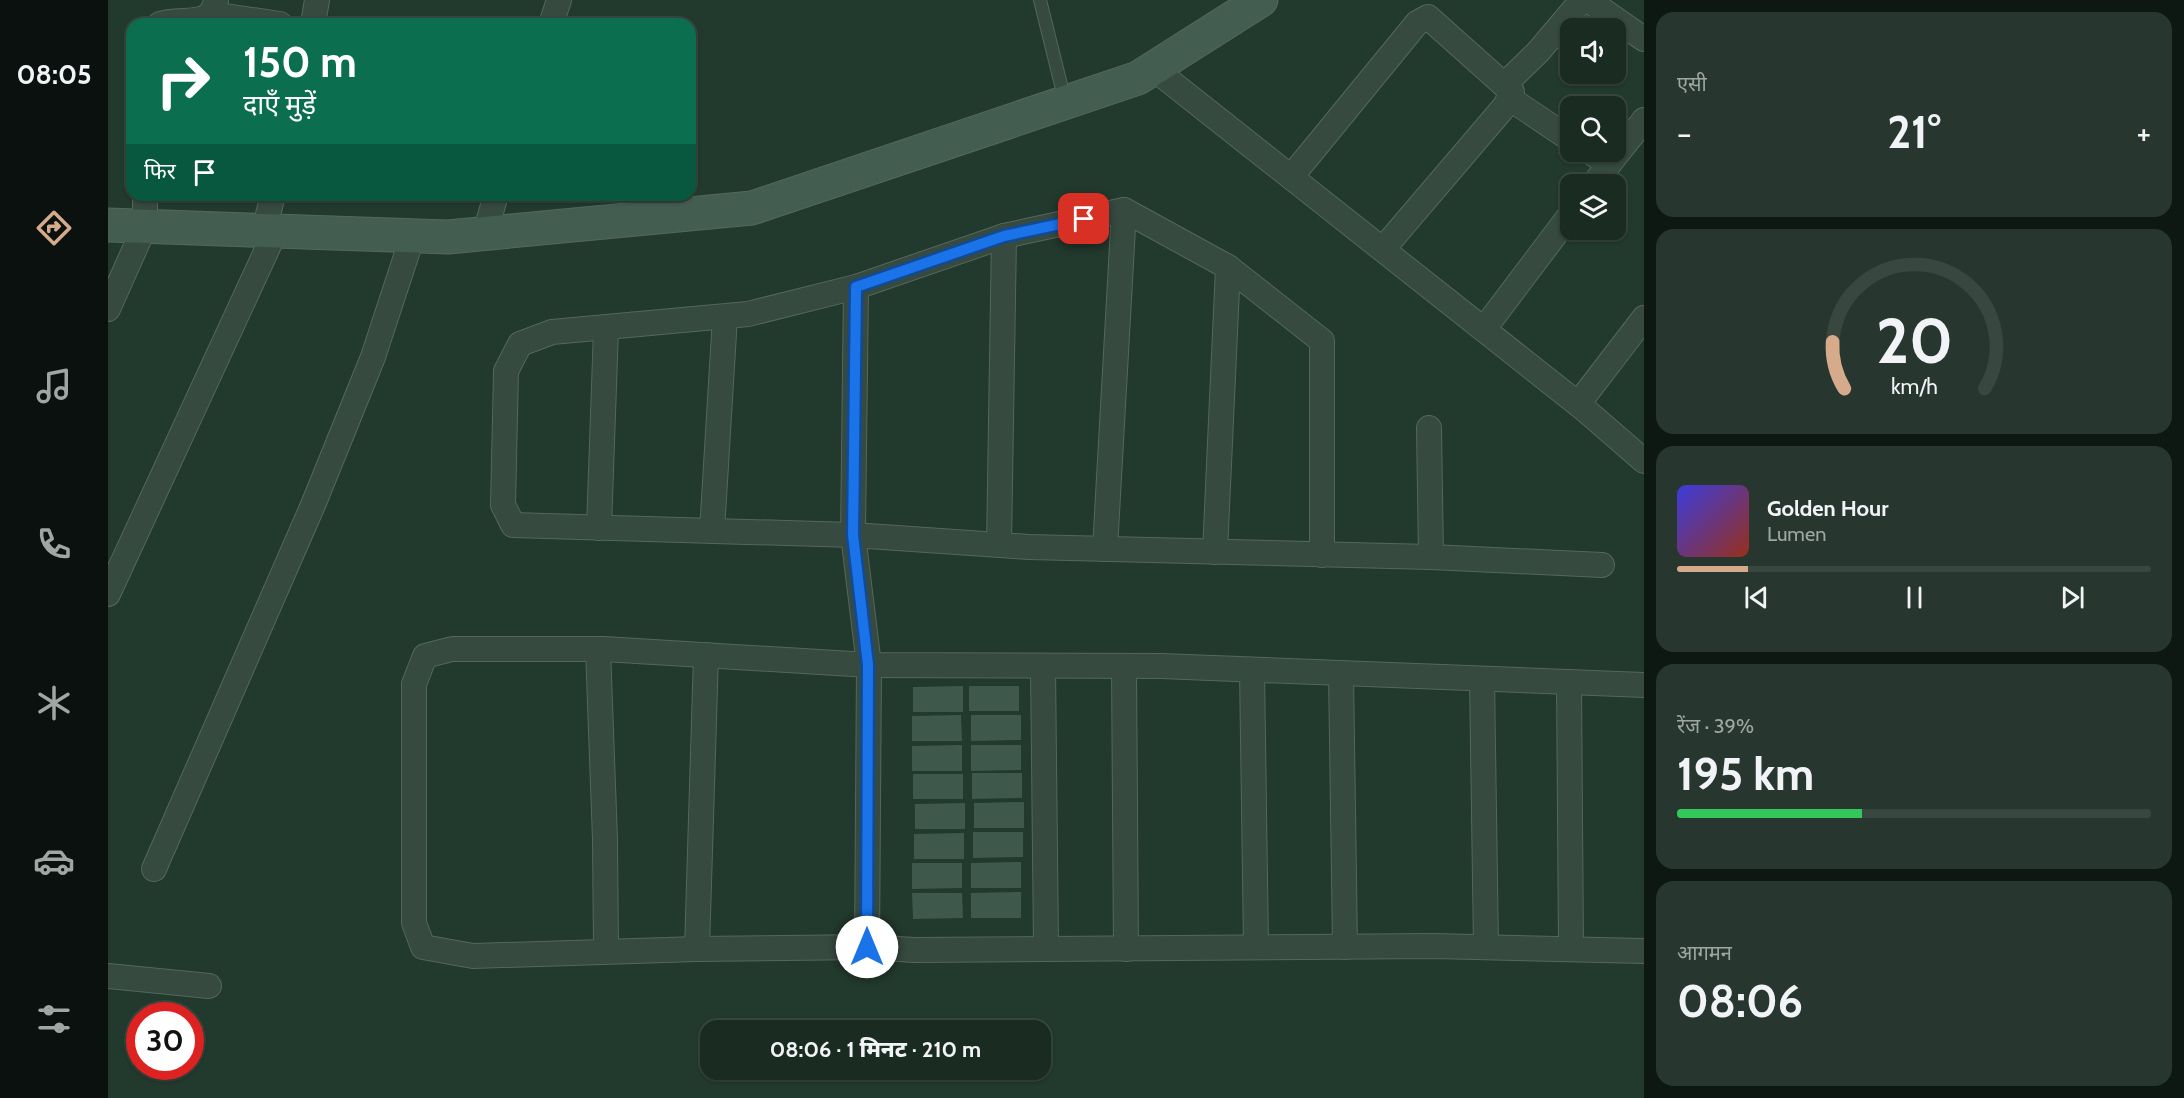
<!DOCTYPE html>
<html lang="hi">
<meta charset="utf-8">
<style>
body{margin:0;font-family:Cabin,"Noto Sans Devanagari",sans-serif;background:#27372f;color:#f1f3f6;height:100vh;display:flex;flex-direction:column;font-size:22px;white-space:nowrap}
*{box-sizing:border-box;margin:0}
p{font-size:20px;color:#9fa7a5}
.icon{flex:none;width:33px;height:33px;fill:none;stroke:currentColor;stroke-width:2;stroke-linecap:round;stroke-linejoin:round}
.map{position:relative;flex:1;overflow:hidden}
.details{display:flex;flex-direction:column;gap:12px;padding:12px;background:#0e1813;width:540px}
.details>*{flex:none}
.guide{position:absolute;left:18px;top:18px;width:570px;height:183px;border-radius:18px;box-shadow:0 2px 4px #0004,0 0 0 2px #384740;background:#0b6e4f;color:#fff;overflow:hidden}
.controls{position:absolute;left:1452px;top:18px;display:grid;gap:12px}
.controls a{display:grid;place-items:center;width:66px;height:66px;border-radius:12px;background:#1a2b22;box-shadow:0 2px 4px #0004,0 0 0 2px #384740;font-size:30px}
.speed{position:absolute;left:18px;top:1002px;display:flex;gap:12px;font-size:30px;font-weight:700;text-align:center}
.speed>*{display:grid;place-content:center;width:78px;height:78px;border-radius:50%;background:#1a2b22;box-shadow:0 2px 4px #0004,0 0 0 2px #384740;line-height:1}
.speed .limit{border:9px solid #d22;background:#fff;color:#111}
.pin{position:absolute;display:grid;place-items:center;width:51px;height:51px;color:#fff;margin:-26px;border-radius:12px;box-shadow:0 3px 9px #0006}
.me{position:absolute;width:66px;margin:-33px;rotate:0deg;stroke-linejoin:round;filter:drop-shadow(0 0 4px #0008)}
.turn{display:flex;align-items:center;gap:21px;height:126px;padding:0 18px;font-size:27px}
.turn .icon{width:78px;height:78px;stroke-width:2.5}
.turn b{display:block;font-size:42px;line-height:51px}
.then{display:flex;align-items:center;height:57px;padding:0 18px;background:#0003;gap:12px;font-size:22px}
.big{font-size:45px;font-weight:800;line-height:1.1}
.details .tile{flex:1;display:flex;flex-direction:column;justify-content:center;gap:9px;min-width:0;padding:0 21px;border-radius:18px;background:#27372f}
.details .dial{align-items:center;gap:0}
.dial svg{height:156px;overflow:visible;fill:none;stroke:#384740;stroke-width:7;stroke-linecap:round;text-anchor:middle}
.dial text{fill:#f1f3f6;stroke:none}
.song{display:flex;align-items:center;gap:18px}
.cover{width:72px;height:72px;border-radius:9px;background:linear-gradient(135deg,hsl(240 70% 55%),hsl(10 70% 35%))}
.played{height:6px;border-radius:3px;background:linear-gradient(90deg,#d6ab8b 15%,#384740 15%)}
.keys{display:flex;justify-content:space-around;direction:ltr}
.heat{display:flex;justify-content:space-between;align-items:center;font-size:33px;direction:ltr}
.charge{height:9px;border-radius:4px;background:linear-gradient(90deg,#34c759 39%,#384740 0)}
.trip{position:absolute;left:592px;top:1020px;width:351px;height:60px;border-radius:18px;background:#1a2b22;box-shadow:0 2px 4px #0004,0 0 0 2px #384740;font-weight:800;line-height:60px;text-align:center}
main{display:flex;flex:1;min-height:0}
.menu{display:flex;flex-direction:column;width:108px;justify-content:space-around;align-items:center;background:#0a110e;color:#9fa7a5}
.menu .icon{width:42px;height:42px}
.menu .current{color:#d6ab8b}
.menu b{font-size:27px;color:#f1f3f6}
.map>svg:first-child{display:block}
.building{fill:#3e594c}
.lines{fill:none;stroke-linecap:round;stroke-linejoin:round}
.lane-casing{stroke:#54675e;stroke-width:14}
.street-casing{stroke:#54675e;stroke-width:26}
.secondary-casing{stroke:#54675e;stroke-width:35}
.lane{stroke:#364a40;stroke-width:12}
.street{stroke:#364a40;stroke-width:24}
.secondary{stroke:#445d51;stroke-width:33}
.route-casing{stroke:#114b97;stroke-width:15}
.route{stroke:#1a73e8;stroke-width:10}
</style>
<main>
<nav class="menu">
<b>08:05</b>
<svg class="icon current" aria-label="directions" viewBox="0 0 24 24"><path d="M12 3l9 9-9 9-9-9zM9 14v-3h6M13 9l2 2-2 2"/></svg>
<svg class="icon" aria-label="music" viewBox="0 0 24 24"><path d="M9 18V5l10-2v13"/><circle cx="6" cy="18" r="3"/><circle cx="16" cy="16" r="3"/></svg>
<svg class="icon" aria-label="phone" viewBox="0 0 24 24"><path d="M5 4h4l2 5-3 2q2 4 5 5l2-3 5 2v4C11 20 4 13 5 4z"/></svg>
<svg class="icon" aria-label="climate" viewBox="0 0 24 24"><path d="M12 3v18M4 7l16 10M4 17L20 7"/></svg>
<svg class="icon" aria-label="car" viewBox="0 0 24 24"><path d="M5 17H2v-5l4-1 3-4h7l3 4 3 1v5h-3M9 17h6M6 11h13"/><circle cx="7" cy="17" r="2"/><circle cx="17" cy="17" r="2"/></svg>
<svg class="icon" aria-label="filters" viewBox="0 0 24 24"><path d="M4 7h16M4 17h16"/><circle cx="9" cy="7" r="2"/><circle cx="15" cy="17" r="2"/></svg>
</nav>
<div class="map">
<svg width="1536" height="1098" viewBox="0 0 1536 1098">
<rect width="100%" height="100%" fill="#22392d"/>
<!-- building -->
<g class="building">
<path d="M855,686V712H805V687Z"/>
<rect x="861" y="686" width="50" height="25"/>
<path d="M853,715L854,741H804V716Z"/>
<path d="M863,715H913V740L863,741Z"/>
<path d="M854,745V771H804V746Z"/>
<path d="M863,745H913V770L863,771Z"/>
<path d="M864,773H914V798L864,799Z"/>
<rect x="805" y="774" width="50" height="25"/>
<path d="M916,802V828H866V803Z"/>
<path d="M857,803V829H807V804Z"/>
<path d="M865,832H915V857L865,858Z"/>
<path d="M856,833V859H806V834Z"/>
<path d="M913,862V888H863V863Z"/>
<path d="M804,863H854V888L804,889Z"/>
<path d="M913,892V918H863V893Z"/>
<path d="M804,893H854L855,918L805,919Z"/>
</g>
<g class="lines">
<!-- lane casing -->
<g class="lane-casing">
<path id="lane" d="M932,0L957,101"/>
</g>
<!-- street casing -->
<g class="street-casing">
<g id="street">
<path d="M1480,0L1536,39"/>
<path d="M103,14L172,24"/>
<path d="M52,24C73,16 103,30 108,0"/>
<path d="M205,24L209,0"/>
<path d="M443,24L451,0"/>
<path d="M1045,68L1475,408L1536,461"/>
<path d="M1396,85L1430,52L1474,0"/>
<path d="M1401,98L1462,139"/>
<path d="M1482,152L1501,164L1536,120"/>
<path d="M1183,177L1309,23L1320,17L1404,92L1397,106L1275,249"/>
<path d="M1486,184L1501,164"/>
<path d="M156,230L165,195"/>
<path d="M377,233L388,195"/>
<path d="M748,287L896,236L1016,210L1120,267L1214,341V555"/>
<path d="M0,309L37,226V195"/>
<path d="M1376,329L1462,215"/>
<path d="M1470,404L1536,318"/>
<path d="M1321,428L1323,557"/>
<path d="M491,528L498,329"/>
<path d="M604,531L617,317"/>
<path d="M891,545L896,236"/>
<path d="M997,549L1016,210"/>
<path d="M1107,552L1120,267"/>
<path d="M0,594L168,230"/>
<path d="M490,649L497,840L498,950"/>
<path d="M935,666L938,947"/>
<path d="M1016,666L1018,949"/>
<path d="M1144,670L1148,947"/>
<path d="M1233,673L1237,947"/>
<path d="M1374,679L1378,947"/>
<path d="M1461,682L1463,949"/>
<path d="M1536,685L1053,666L761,665L496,649H344L317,656L306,684V923L315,947L365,956L589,949L759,947L806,950L1326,946L1536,951"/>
<path d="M46,869L205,505L265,357L305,235"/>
<path d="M759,947L761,665L745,535L748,287L640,314L444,332L412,344L398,371L395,505L405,525L745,535L921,547L1323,557L1494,565"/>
<path d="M589,949L598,655"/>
<path d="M0,976L101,986"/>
</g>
</g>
<!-- secondary casing -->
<g class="secondary-casing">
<path id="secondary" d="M0,225L340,237L644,208L1030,78L1153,0"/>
</g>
<!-- lane -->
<use href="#lane" class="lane"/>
<!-- street -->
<use href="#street" class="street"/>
<!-- secondary -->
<use href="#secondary" class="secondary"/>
</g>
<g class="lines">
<!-- route casing -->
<g class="route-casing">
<path id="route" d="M759,947L760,665L745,535L748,287L896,236L976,219"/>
</g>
<!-- route -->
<use href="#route" class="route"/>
</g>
</svg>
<div class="controls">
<a><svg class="icon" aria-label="sound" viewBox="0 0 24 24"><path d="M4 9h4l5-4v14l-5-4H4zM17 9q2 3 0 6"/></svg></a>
<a><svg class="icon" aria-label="search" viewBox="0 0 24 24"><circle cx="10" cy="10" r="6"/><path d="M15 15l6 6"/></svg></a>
<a><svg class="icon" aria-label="layers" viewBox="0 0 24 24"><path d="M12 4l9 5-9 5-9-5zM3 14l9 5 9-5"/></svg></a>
</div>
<div class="speed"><div class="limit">30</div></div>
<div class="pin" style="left:976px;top:219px;background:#d93025"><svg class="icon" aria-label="arrive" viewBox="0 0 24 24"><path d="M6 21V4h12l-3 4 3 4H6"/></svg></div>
<svg class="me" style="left:759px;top:947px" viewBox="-20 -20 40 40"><circle r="19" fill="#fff"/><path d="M0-13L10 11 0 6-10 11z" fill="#1a73e8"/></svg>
<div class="trip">08:06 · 1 मिनट · 210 m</div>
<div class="guide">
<div class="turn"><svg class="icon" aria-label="right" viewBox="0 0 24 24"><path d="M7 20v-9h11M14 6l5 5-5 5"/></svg><div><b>150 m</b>दाएँ मुड़ें</div></div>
<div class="then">फिर<svg class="icon" aria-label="arrive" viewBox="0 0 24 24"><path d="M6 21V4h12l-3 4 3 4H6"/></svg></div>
</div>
</div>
<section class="details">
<div class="tile"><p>एसी</p>
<div class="heat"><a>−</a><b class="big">21°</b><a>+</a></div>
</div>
<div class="tile dial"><svg viewBox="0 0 100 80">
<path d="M14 69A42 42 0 1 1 86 69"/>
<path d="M14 69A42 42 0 0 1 8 45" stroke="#d6ab8b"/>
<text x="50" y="56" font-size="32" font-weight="700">20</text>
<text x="50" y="72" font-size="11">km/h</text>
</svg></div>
<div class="tile">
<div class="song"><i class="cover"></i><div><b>Golden Hour</b><p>Lumen</p></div></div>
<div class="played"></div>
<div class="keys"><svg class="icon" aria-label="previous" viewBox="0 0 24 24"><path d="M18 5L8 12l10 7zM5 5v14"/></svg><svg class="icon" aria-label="pause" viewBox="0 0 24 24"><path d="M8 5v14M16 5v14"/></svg><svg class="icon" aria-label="next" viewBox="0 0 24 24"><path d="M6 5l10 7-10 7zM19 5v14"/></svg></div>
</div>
<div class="tile"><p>रेंज · 39%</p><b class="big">195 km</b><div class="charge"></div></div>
<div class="tile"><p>आगमन</p><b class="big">08:06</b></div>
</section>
</main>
